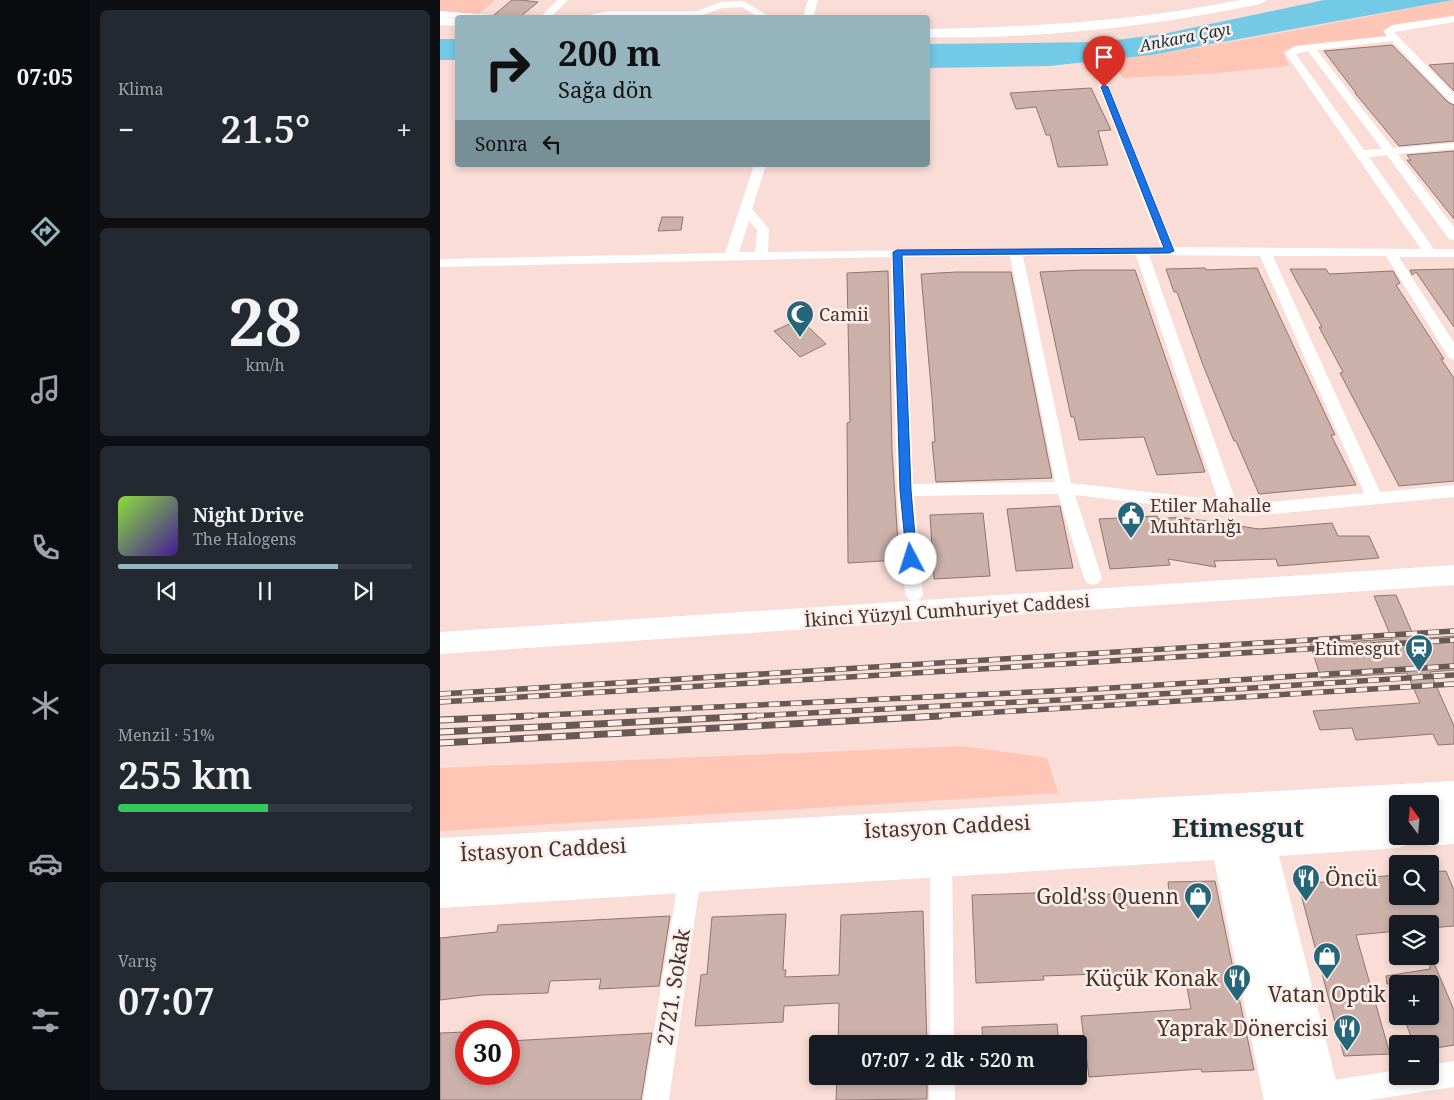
<!DOCTYPE html>
<html lang="tr">
<meta charset="utf-8">
<style>
body{margin:0;font-family:"Noto Serif",serif;background:#242831;color:#f1f3f6;height:100vh;display:flex;flex-direction:column;font-size:19px;white-space:nowrap}
*{box-sizing:border-box;margin:0}
p{font-size:16px;color:#9ea1a6}
.icon{flex:none;width:28px;height:28px;fill:none;stroke:currentColor;stroke-width:2;stroke-linecap:round;stroke-linejoin:round}
.map{position:relative;flex:1;overflow:hidden}
.details{display:flex;flex-direction:column;gap:10px;padding:10px;background:#0d0f14;width:350px}
.details>*{flex:none}
.guide{position:absolute;left:15px;top:15px;width:475px;height:152px;border-radius:5px;box-shadow:0 2px 8px #0003;background:#95b4be;color:#111;overflow:hidden}
.needle{width:32px;rotate:344deg}
.buttons{position:absolute;left:949px;top:795px;display:grid;gap:10px}
.buttons a{display:grid;place-items:center;width:50px;height:50px;border-radius:5px;background:#171b24;box-shadow:0 2px 8px #0003;font-size:25px}
.speed{position:absolute;left:15px;top:1020px;display:flex;gap:10px;font-size:25px;font-weight:700;text-align:center}
.speed>*{display:grid;place-content:center;width:65px;height:65px;border-radius:50%;background:#171b24;box-shadow:0 2px 8px #0003;line-height:1}
.speed .limit{border:8px solid #d22;background:#fff;color:#111}
.pin{position:absolute;display:grid;place-items:center;width:42px;height:42px;color:#fff;margin:-51px -21px;border-radius:50% 50% 50% 0;rotate:-45deg;box-shadow:0 0 5px #0007}
.pin .icon{rotate:45deg}
.me{position:absolute;width:55px;margin:-28px;rotate:355deg;stroke-linejoin:round;filter:drop-shadow(0 0 4px #0008)}
.turn{display:flex;align-items:center;gap:18px;height:105px;padding:0 20px;font-size:22px}
.turn .icon{width:65px;height:65px;stroke-width:2.5}
.turn b{display:block;font-size:35px;line-height:42px}
.then{display:flex;align-items:center;height:48px;padding:0 20px;background:#0003;gap:10px;font-size:19px}
.big{font-size:38px;font-weight:600;line-height:1.1}
.details .widget{flex:1;display:flex;flex-direction:column;justify-content:center;gap:8px;min-width:0;padding:0 18px;border-radius:8px;background:#242831}
.details .dial{align-items:center;gap:0}
.dial b{font-size:65px;line-height:1}
.song{display:flex;align-items:center;gap:15px}
.cover{width:60px;height:60px;border-radius:8px;background:linear-gradient(135deg,hsl(90 70% 55%),hsl(260 70% 35%))}
.played{height:5px;border-radius:2px;background:linear-gradient(90deg,#95b4be 75%,#363941 75%)}
.keys{display:flex;justify-content:space-around;direction:ltr}
.heat{display:flex;justify-content:space-between;align-items:center;font-size:28px;direction:ltr}
.charge{height:8px;border-radius:4px;background:linear-gradient(90deg,#34c759 51%,#363941 0)}
.trip{position:absolute;left:369px;top:1035px;width:278px;height:50px;border-radius:5px;background:#171b24;box-shadow:0 2px 8px #0003;font-weight:600;line-height:50px;text-align:center}
main{display:flex;flex:1;min-height:0}
.dock{display:flex;flex-direction:column;width:90px;justify-content:space-around;align-items:center;background:#090b0e;color:#9ea1a6}
.dock .icon{width:35px;height:35px}
.dock .on{color:#95b4be}
.dock b{font-size:22px;color:#f1f3f6}
.map>svg:first-child{display:block}
.green{fill:#ffc6b6}
.water{fill:#73cae7}
.building{fill:#cbb1aa;stroke:#8e766f}
.lines{fill:none;stroke-linecap:round;stroke-linejoin:round}
.minor{fill:#fff;fill-rule:evenodd}
.secondary{fill:#fff;fill-rule:evenodd}
.primary{fill:#fff;fill-rule:evenodd}
.rail-far1-casing{stroke:#675955;stroke-width:5.5}
.rail-casing{stroke:#675955;stroke-width:7}
.rail-far1{stroke:#feede9;stroke-width:4;stroke-dasharray:11;stroke-linecap:butt}
.rail{stroke:#feede9;stroke-width:5;stroke-dasharray:14;stroke-linecap:butt}
.route{fill:#1a73e8;stroke:#114b97}
.labels{text-anchor:middle;dominant-baseline:central;stroke-width:5;stroke-linejoin:round;paint-order:stroke}
.far-water-label{font-size:16px;font-style:italic;fill:#08323f;stroke:#feede9}
.poi-label{font-size:18px;fill:#403532;stroke:#feede9;text-anchor:start}
.street-label{font-size:18px;fill:#403532;stroke:#feede9}
.near-street-label{font-size:21px;fill:#403532;stroke:#feede9}
.near-poi-label{font-size:21px;fill:#403532;stroke:#feede9;text-anchor:end}
.near-district-label{font-size:26px;font-weight:bold;fill:#15333d;stroke:#feede9}
</style>
<main>
<nav class="dock">
<b>07:05</b>
<svg class="icon on" aria-label="directions" viewBox="0 0 24 24"><path d="M12 3l9 9-9 9-9-9zM9 14v-3h6M13 9l2 2-2 2"/></svg>
<svg class="icon" aria-label="music" viewBox="0 0 24 24"><path d="M9 18V5l10-2v13"/><circle cx="6" cy="18" r="3"/><circle cx="16" cy="16" r="3"/></svg>
<svg class="icon" aria-label="phone" viewBox="0 0 24 24"><path d="M5 4h4l2 5-3 2q2 4 5 5l2-3 5 2v4C11 20 4 13 5 4z"/></svg>
<svg class="icon" aria-label="climate" viewBox="0 0 24 24"><path d="M12 3v18M4 7l16 10M4 17L20 7"/></svg>
<svg class="icon" aria-label="car" viewBox="0 0 24 24"><path d="M5 17H2v-5l4-1 3-4h7l3 4 3 1v5h-3M9 17h6M6 11h13"/><circle cx="7" cy="17" r="2"/><circle cx="17" cy="17" r="2"/></svg>
<svg class="icon" aria-label="filters" viewBox="0 0 24 24"><path d="M4 7h16M4 17h16"/><circle cx="9" cy="7" r="2"/><circle cx="15" cy="17" r="2"/></svg>
</nav>
<section class="details">
<div class="widget"><p>Klima</p>
<div class="heat"><a>−</a><b class="big">21.5°</b><a>+</a></div>
</div>
<div class="widget dial"><b>28</b><p>km/h</p></div>
<div class="widget">
<div class="song"><i class="cover"></i><div><b>Night Drive</b><p>The Halogens</p></div></div>
<div class="played"></div>
<div class="keys"><svg class="icon" aria-label="previous" viewBox="0 0 24 24"><path d="M18 5L8 12l10 7zM5 5v14"/></svg><svg class="icon" aria-label="pause" viewBox="0 0 24 24"><path d="M8 5v14M16 5v14"/></svg><svg class="icon" aria-label="next" viewBox="0 0 24 24"><path d="M6 5l10 7-10 7zM19 5v14"/></svg></div>
</div>
<div class="widget"><p>Menzil · 51%</p><b class="big">255 km</b><div class="charge"></div></div>
<div class="widget"><p>Varış</p><b class="big">07:07</b></div>
</section>
<div class="map">
<svg width="1014" height="1100" viewBox="0 0 1014 1100">
<rect width="100%" height="100%" fill="#f9ddd6"/>
<!-- green -->
<g class="green">
<path d="M0,0H55L37,15L0,11Z"/>
<path d="M1014,0V15L951,28L945,37L853,46L843,52L849,66L766,74L683,78L671,59L711,55L803,40Z"/>
<path d="M523,746L607,758L618,793L0,831V768Z"/>
</g>
<!-- water -->
<g class="water">
<path d="M884,0H1013L711,55L609,66L488,68V44L661,42L723,34Z"/>
<rect x="0" y="39" width="17" height="21"/>
</g>
<!-- building -->
<g class="building">
<path d="M72,0H80L98,2L79,18L54,15Z"/>
<path d="M952,45L1009,103L1014,105V141L959,146L915,93H916L884,51Z"/>
<path d="M1014,63V91L989,65Z"/>
<path d="M651,88L671,130L658,131L668,165L618,167L610,135H606L596,107L576,109L570,93Z"/>
<path d="M1014,151V219L967,160H971L967,155Z"/>
<path d="M222,217H243L241,230L218,231Z"/>
<path d="M765,268L766,270L817,268L895,435H891L916,485L819,494L796,441H794L763,365L737,292H734L726,269Z"/>
<path d="M850,269H886L889,274L953,271L960,283L956,285L1004,359H1001L1014,378V481L959,486L900,373L903,372L879,327H882Z"/>
<path d="M1014,269V327L976,272L972,275L970,270Z"/>
<path d="M643,270H695L765,472L717,475L704,437L639,440L634,417H631L600,272Z"/>
<path d="M448,271L452,450L459,560L408,563L407,423L410,422L407,273Z"/>
<path d="M517,272H571L612,478L496,482L492,442H495L492,398L481,274Z"/>
<path d="M360,319L386,344L360,357L334,331Z"/>
<path d="M620,506L633,568L576,571L567,509Z"/>
<path d="M543,513L550,576L494,579L490,515Z"/>
<path d="M717,516L718,519L740,517L819,529L892,523L898,536H929L939,558L838,566L836,559L774,561L776,567L728,559L730,565L670,569L659,519Z"/>
<path d="M956,595L975,639L1014,636V670L990,672L1014,726V744L998,745L993,734L916,740L912,728L880,730L873,711L980,703L967,673L881,678L870,644L952,639L934,596Z"/>
<path d="M1006,871L1014,890V926L990,928V924H958V931L916,935L950,1054L904,1056L858,883L921,881V878L958,875V896H990V872Z"/>
<path d="M775,881L814,1070L762,1072L761,1069L649,1077L641,1016L751,1009L744,971L603,976L604,980L536,983L532,895L596,893L597,901L647,899L646,895L729,892L728,882Z"/>
<path d="M483,911L487,1044H398L399,1003L344,1006L343,1022L255,1026L261,975L267,974L272,917L346,914L343,970H346L345,977L399,975L401,915Z"/>
<path d="M230,916L219,986L159,989L161,979L110,981L108,993L42,995L0,1000V938L57,932L58,925Z"/>
<path d="M990,954L1014,1010V1045L990,1049V1044H974L963,1016H990V984H947L946,976L990,969Z"/>
<path d="M617,1024L619,1044H543L542,1027Z"/>
<path d="M26,1032V1074H69V1041L212,1033L201,1100H0V1033Z"/>
<path d="M397,1076H487V1099L396,1100Z"/>
</g>
<g class="lines">
<!-- minor -->
<g class="minor">
<path d="M118,0H128L110,18H99Z"/>
<path d="M368,0H378L373,18H363Z"/>
<path d="M304,1L331,18H319L302,7L282,8L258,17L130,18L171,11H257L281,2Z"/>
<path d="M0,11L51,15L56,18L0,17Z"/>
<path d="M1014,16V22L954,32L1014,94V103L1010,102L952,41L877,50L953,148L1014,143V149L958,154L1014,227V240L1009,239L947,155L929,157L994,249H1014V257H959L1014,343V360L1009,358L946,256H833L940,492L1014,485V497L810,516L635,495L662,578L659,583L653,585L647,583L644,578L618,494L474,496L483,594L480,599L474,601L468,599L465,594L457,490L451,257L0,267V259L285,253L314,165H326L312,209L329,229L328,252L721,247L652,69L657,66L662,69L734,247L981,249L845,53L856,46L947,36L943,31L952,25ZM868,51L942,149L924,150L856,54ZM309,221L317,230L315,252H299ZM696,255L778,500L631,483L583,256ZM709,255L820,256L924,493L810,504L796,502ZM570,256L615,482L473,484L464,257Z"/>
<path d="M501,849L509,852L512,860L514,1044H490V860L493,852Z"/>
<path d="M250,864L258,867L261,875L229,1100H203L239,875L242,867Z"/>
<path d="M1014,1061V1087L929,1100H869L867,1095L871,1086L880,1082L958,1070V1076H990V1065Z"/>
<rect x="489" y="1076" width="26" height="24"/>
</g>
<!-- secondary -->
<g class="secondary">
<path d="M800,0H827L820,4C710,27 600,39 488,37V29C594,27 695,21 800,0Z"/>
<path d="M0,17L18,18V26L0,25Z"/>
<path d="M1014,565V585L0,654V632Z"/>
</g>
<!-- primary -->
<path class="primary" d="M1014,781V844L990,846L978,841L976,836H990V804H958V836H973L970,844L958,848L839,856L901,1100H824L774,860L0,908V872L767,827L0,872V838Z"/>
<!-- rail-far1 casing -->
<g class="rail-far1-casing">
<g id="rail-far1">
<path d="M0,694L1014,631"/>
<path d="M0,702L1014,640"/>
<path d="M65,717L655,689L1014,666"/>
<path d="M291,717L657,698L1014,675"/>
<path d="M477,717L1014,684"/>
</g>
</g>
<!-- rail casing -->
<g class="rail-casing">
<g id="rail">
<path d="M0,720L91,716"/>
<path d="M0,732L315,716"/>
<path d="M0,743L500,716"/>
</g>
</g>
<!-- rail-far1 -->
<use href="#rail-far1" class="rail-far1"/>
<!-- rail -->
<use href="#rail" class="rail"/>
</g>
<!-- route -->
<path class="route" d="M664,85L668,87L734,251L729,253L462,255L471,490L477,559L475,562H467L460,490L453,252L457,250L724,248L661,87Z"/>
<!-- icons -->
<defs>
<g id="mosque-pin" transform="scale(1.4375)"><path d="M0 17L-7.5 6A9.5 9.5 0 1 1 7.5 6Z" fill="#25667a" stroke="#feede9"/><path d="M3.5-4.9A6 6 0 1 0 3.5 4.9A5 5 0 1 1 3.5-4.9Z" fill="#fff"/></g>
<g id="civic-pin" transform="scale(1.4375)"><path d="M0 17L-7.5 6A9.5 9.5 0 1 1 7.5 6Z" fill="#25667a" stroke="#feede9"/><path d="M-.6-6.5H3V-4.5H.6V-3L4-1V1h2V6H-6V1h2V-1L-.6-3ZM-1.2 2.5V6h2.4V2.5Z" fill="#fff"/></g>
<g id="station-pin" transform="scale(1.4375)"><path d="M0 17L-7.5 6A9.5 9.5 0 1 1 7.5 6Z" fill="#25667a" stroke="#feede9"/><path d="M-3-6H3Q5-6 5-4V2Q5 4 3 4L4.5 6H3L1.5 4h-3L-3 6H-4.5L-3 4Q-5 4-5 2V-4Q-5-6-3-6ZM-3.5-4v3h7v-3ZM-3.5 1v1.5H-2V1ZM2 1v1.5H3.5V1Z" fill="#fff"/></g>
<g id="restaurant-pin" transform="scale(1.4375)"><path d="M0 17L-7.5 6A9.5 9.5 0 1 1 7.5 6Z" fill="#25667a" stroke="#feede9"/><path d="M-5-6h1v4h1v-4h1v4h1v-4h1v5L-1.5 .5V6h-2V.5L-5-1ZM5-6V6H3V1.5H1.5Q1.5-4 5-6Z" fill="#fff"/></g>
<g id="shop-pin" transform="scale(1.4375)"><path d="M0 17L-7.5 6A9.5 9.5 0 1 1 7.5 6Z" fill="#25667a" stroke="#feede9"/><path d="M-5-2.5h2.3a2.7 3.5 0 0 1 5.4 0H5L5.5 6h-11ZM-1.5-2.5h3a1.5 2.3 0 0 0-3 0Z" fill="#fff"/></g>
</defs>
<g fill-rule="evenodd">
<use href="#mosque-pin" x="360" y="314"/>
<use href="#civic-pin" x="691" y="515"/>
<use href="#station-pin" x="979" y="648"/>
<use href="#restaurant-pin" x="866" y="878"/>
<use href="#shop-pin" x="758" y="896"/>
<use href="#shop-pin" x="887" y="956"/>
<use href="#restaurant-pin" x="797" y="978"/>
<use href="#restaurant-pin" x="907" y="1028"/>
</g>
<g class="labels">
<!-- far-water labels -->
<g class="far-water-label">
<text transform="translate(745 37) rotate(-11)">Ankara Çayı</text>
</g>
<!-- poi labels -->
<g class="poi-label">
<text x="379" y="314">Camii</text>
<text x="710" y="505">Etiler Mahalle<tspan x="710" dy="21">Muhtarlığı</tspan></text>
<text x="960" y="648" text-anchor="end">Etimesgut</text>
</g>
<!-- street labels -->
<g class="street-label">
<text transform="translate(507 610) rotate(-4)">İkinci Yüzyıl Cumhuriyet Caddesi</text>
</g>
<!-- near-street labels -->
<g class="near-street-label">
<text transform="translate(507 826) rotate(-3)">İstasyon Caddesi</text>
<text transform="translate(103 849) rotate(-3)">İstasyon Caddesi</text>
<text transform="translate(233 987) rotate(-81)">2721. Sokak</text>
</g>
<!-- near-poi labels -->
<g class="near-poi-label">
<text x="885" y="878" text-anchor="start">Öncü</text>
<text x="739" y="896">Gold'ss Quenn</text>
<text x="778" y="978">Küçük Konak</text>
<text x="887" y="994" text-anchor="middle">Vatan Optik</text>
<text x="888" y="1028">Yaprak Dönercisi</text>
</g>
<!-- near-district labels -->
<g class="near-district-label">
<text x="798" y="827">Etimesgut</text>
</g>
</g>
</svg>
<div class="buttons">
<a><svg class="needle" viewBox="-14 -14 28 28"><path d="M0-13l5 13h-10z" fill="#e53935"/><path d="M0 13l5-13h-10z" fill="#9ea1a6"/></svg></a>
<a><svg class="icon" aria-label="search" viewBox="0 0 24 24"><circle cx="10" cy="10" r="6"/><path d="M15 15l6 6"/></svg></a>
<a><svg class="icon" aria-label="layers" viewBox="0 0 24 24"><path d="M12 4l9 5-9 5-9-5zM3 14l9 5 9-5"/></svg></a>
<a>+</a>
<a>−</a>
</div>
<div class="speed"><div class="limit">30</div></div>
<div class="pin" style="left:664px;top:87px;background:#d93025"><svg class="icon" aria-label="arrive" viewBox="0 0 24 24"><path d="M6 21V4h12l-3 4 3 4H6"/></svg></div>
<svg class="me" style="left:471px;top:559px" viewBox="-20 -20 40 40"><circle r="19" fill="#fff"/><path d="M0-13L10 11 0 6-10 11z" fill="#1a73e8"/></svg>
<div class="trip">07:07 · 2 dk · 520 m</div>
<div class="guide">
<div class="turn"><svg class="icon" aria-label="right" viewBox="0 0 24 24"><path d="M7 20v-9h11M14 6l5 5-5 5"/></svg><div><b>200 m</b>Sağa dön</div></div>
<div class="then">Sonra<svg class="icon" aria-label="left" viewBox="0 0 24 24"><path d="M17 20v-9H6M10 6l-5 5 5 5"/></svg></div>
</div>
</div>
</main>
